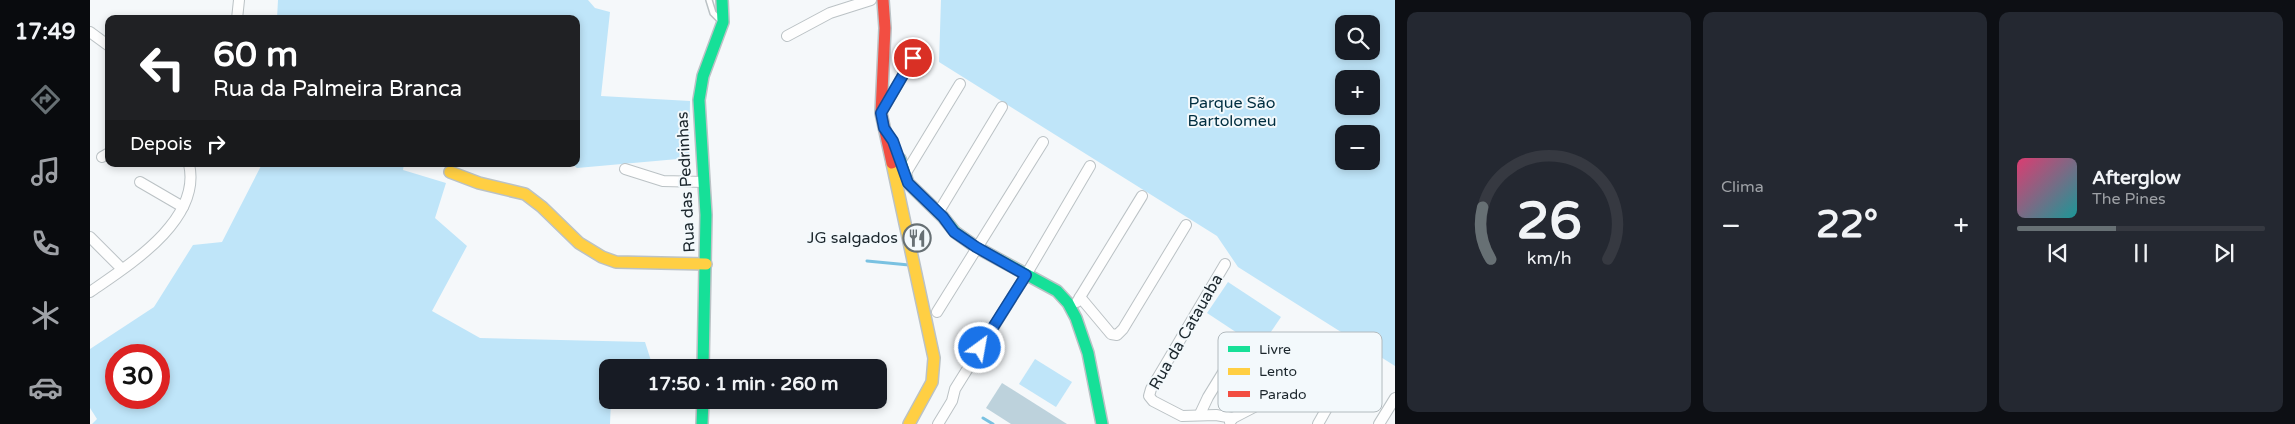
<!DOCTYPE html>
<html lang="pt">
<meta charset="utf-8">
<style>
body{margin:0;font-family:"Varela Round",sans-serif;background:#242831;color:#f1f3f6;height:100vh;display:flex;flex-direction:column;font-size:19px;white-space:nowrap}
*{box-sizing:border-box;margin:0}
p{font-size:16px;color:#9ea1a6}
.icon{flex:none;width:28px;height:28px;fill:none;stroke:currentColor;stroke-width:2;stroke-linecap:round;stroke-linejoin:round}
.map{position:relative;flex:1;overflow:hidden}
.details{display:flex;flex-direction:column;gap:12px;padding:12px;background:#0d0f14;width:900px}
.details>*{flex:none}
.banner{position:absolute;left:15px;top:15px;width:475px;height:152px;border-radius:10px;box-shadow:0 2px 8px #0003;background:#202124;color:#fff;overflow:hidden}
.fabs{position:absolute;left:1245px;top:15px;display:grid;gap:10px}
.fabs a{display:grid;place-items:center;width:45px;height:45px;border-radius:10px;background:#171b24;box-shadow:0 2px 8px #0003;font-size:25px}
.speed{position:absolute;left:15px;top:344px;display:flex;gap:10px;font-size:25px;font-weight:700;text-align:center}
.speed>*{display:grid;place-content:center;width:65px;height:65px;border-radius:50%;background:#171b24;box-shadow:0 2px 8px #0003;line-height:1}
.speed .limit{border:8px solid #d22;background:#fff;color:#111}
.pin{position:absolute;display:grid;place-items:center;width:42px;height:42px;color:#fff;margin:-21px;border:2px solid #fff;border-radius:50%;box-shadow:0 1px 5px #0007}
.me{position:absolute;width:55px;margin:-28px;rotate:32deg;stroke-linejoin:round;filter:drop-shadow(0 0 4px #0008)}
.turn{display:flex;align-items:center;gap:18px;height:105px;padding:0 25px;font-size:22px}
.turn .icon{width:65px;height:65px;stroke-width:2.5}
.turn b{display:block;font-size:35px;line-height:42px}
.then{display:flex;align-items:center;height:48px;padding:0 25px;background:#0003;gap:10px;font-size:19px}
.big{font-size:38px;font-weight:800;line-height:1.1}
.details .tile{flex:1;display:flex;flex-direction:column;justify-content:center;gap:8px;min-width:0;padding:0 18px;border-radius:10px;background:#242831}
.details .dial{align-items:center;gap:0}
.dial svg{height:130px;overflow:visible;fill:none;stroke:#363941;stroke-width:7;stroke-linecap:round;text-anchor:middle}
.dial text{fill:#f1f3f6;stroke:none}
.song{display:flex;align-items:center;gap:15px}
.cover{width:60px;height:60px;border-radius:8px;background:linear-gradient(135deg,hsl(340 70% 55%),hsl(180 70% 35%))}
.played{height:5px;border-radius:2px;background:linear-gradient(90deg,#677074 40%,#363941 40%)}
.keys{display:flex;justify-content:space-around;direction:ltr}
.heat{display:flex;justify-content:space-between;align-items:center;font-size:28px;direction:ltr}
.details .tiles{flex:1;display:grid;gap:12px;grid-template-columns:repeat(3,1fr)}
.trip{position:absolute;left:509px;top:359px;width:288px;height:50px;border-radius:10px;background:#171b24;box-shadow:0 2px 8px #0003;font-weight:800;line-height:50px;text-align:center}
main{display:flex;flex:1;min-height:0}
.dock{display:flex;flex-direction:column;width:90px;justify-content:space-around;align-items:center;background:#090b0e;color:#9ea1a6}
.dock .icon{width:35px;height:35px}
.dock .current{color:#677074}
.dock b{font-size:22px;color:#f1f3f6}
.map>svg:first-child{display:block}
.green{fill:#bfe5f9;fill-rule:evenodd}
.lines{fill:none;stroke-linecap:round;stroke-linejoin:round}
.stream{stroke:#79c1e1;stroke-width:3}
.building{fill:#bdd2dc}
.lane-casing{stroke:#bbc2c5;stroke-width:8}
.street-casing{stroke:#bbc2c5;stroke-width:12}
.fast-casing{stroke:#bbc2c5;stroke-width:14}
.slow-casing{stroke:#bbc2c5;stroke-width:14}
.jam-casing{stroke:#bbc2c5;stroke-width:14}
.lane{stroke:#fefefe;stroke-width:5}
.street{stroke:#fefefe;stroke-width:10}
.fast{stroke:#16e098;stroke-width:11}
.slow{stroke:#ffcf43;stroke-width:11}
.jam{stroke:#f24e42;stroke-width:11}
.route-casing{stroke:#114b97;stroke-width:12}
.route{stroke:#1a73e8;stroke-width:9}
.labels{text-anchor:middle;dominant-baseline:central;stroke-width:4;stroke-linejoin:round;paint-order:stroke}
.park-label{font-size:16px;fill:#002e40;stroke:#f3f9fc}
.street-label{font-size:16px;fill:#1b262c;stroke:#f3f9fc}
.poi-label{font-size:16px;fill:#1b262c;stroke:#f3f9fc;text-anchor:end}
.key{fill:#f3f9fc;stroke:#b2babe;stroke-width:1}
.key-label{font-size:14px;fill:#1b262c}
</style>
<main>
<nav class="dock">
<b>17:49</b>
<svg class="icon current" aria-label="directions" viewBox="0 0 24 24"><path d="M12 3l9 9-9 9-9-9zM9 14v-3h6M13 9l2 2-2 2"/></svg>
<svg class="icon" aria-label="music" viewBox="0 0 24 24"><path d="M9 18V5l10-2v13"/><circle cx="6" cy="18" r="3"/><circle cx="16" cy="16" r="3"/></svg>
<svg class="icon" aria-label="phone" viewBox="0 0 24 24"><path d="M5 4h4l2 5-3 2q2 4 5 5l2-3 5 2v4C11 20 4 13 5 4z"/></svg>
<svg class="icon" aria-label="climate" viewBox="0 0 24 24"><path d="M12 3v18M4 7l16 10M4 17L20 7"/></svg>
<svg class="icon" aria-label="car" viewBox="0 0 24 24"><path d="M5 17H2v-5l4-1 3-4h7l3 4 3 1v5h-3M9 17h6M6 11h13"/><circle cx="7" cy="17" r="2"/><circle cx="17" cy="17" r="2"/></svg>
</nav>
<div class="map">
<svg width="1305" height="424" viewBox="0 0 1305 424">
<rect width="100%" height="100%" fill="#f5f8fa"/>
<!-- green -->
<g class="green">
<path d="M188,0H498L505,8L520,12L511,96L600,101L599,158L487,168L482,164H486V19H335L331,16L330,19H187Z"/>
<path d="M851,0H1305V366L1148,267L1127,236L849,62ZM1254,24H1281V51H1254ZM1254,79H1281V106H1254ZM1254,134H1281V161H1254Z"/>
<path d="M172,164H314L313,170L356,183L345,218L377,246L342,311L390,338L555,342L563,367L518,368V400H521L520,424H2L7,419L0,408V349L64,307L103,245L132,242ZM26,355H69V398H26Z"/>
<path d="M1138,282L1191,317L1170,348L1117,313Z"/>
<path d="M945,359L982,382L966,407L929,384Z"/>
</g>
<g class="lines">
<!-- stream -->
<g class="stream">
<path d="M777,261L819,265"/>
<path d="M893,418L903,424"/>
</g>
</g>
<!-- building -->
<path class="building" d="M912,383L977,424H921L896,408Z"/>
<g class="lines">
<!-- lane casing -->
<g class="lane-casing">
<path id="lane" d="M619,0L623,13L630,20"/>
</g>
<!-- street casing -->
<g class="street-casing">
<g id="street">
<path d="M147,19L149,0"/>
<path d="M0,32L19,46"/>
<path d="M697,36L740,13L781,0"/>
<path d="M791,113L823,58"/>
<path d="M12,157L19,153"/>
<path d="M535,169L573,181L614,182"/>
<path d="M814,176L870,84"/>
<path d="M50,182L93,207"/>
<path d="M848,213L912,107"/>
<path d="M0,237L32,269"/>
<path d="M1135,264L1061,389L1059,396L1063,401L1092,416L1126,415L1143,418"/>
<path d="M0,292C39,265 112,220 99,164"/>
<path d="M990,297L1021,334L1027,335L1033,329L1096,225"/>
<path d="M987,302L1052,196"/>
<path d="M847,312L953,142"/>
<path d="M1110,414L1118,397L1145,353"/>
<path d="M1140,422L1143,418L1170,404L1180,395L1211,343"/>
<path d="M848,424L862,401L865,389L936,275L1000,166"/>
<path d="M1228,424L1267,355"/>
<path d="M1289,424L1305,398"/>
</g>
</g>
<!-- fast casing -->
<g class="fast-casing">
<g id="fast">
<path d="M810,159L818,183L853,217L865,232L886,247L967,291L978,303L986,318L998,353L1012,424"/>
<path d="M613,368L616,215L609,100L613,76L633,22L632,0"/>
<path d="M612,424L613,400"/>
</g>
</g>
<!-- slow casing -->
<g class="slow-casing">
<g id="slow">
<path d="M802,163L844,358L842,382L819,424"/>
<path d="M360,172L389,183L435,194L452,207L489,243L512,257L526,262L616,264"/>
</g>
</g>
<!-- jam casing -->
<g class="jam-casing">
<path id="jam" d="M793,0L795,28L791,113L802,163"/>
</g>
<!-- lane -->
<use href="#lane" class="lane"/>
<!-- street -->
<use href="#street" class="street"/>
<!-- fast -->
<use href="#fast" class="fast"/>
<!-- slow -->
<use href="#slow" class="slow"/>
<!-- jam -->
<use href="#jam" class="jam"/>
</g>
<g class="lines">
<!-- route casing -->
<g class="route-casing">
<path id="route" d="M823,58L791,113L794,128L803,141L818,183L853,217L864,232L886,247L936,275L890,348"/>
</g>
<!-- route -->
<use href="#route" class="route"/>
</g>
<!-- icons -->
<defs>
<g id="restaurant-ring" transform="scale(1.4375)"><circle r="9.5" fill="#f3f9fc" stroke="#677074" stroke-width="1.5"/><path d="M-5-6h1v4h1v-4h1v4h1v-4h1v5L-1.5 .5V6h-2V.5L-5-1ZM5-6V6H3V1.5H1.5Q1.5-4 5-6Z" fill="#677074"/></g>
</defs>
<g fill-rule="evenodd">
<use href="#restaurant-ring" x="827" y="238"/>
</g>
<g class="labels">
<!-- park labels -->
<g class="park-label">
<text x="1142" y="103">Parque São<tspan x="1142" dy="18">Bartolomeu</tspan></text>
</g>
<!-- street labels -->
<g class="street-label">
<text transform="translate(596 182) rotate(-93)">Rua das Pedrinhas</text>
<text transform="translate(1096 332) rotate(-60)">Rua da Catauaba</text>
</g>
<!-- poi labels -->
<g class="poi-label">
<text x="808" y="238">JG salgados</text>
</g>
</g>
<!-- legend -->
<rect x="1128" y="332" width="164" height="80" rx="8" class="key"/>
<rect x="1138" y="346" width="22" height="6" fill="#16e098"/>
<rect x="1138" y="368" width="22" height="7" fill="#ffcf43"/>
<rect x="1138" y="391" width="22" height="6" fill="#f24e42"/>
<g class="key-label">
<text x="1169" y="354">Livre</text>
<text x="1169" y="376">Lento</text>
<text x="1169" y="399">Parado</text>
</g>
</svg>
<div class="fabs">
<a><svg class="icon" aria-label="search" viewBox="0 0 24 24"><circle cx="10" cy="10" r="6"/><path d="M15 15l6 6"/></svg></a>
<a>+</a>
<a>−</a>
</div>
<div class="speed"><div class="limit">30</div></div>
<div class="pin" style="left:823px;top:58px;background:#d93025"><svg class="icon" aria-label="arrive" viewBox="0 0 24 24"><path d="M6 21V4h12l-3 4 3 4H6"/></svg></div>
<svg class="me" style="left:890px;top:348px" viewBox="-20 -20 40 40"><circle r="17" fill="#1a73e8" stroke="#fff" stroke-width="3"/><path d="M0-11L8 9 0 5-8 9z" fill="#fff"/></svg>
<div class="trip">17:50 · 1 min · 260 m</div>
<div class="banner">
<div class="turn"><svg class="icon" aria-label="left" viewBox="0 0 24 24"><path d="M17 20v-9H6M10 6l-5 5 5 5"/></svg><div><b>60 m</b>Rua da Palmeira Branca</div></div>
<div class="then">Depois<svg class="icon" aria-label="right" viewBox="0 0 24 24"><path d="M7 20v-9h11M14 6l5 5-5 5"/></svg></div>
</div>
</div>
<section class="details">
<div class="tiles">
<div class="tile dial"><svg viewBox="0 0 100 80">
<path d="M14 69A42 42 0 1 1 86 69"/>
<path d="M14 69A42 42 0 0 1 9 37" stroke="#677074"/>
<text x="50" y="56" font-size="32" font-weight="700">26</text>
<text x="50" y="72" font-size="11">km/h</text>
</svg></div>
<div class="tile"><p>Clima</p>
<div class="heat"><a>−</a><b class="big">22°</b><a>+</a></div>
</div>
<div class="tile">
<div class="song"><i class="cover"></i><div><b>Afterglow</b><p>The Pines</p></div></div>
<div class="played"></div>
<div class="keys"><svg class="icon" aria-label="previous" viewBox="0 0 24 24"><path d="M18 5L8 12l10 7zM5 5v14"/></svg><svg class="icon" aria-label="pause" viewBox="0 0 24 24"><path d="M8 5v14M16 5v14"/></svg><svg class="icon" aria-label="next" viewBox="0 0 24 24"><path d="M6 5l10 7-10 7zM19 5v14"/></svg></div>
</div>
</div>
</section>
</main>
